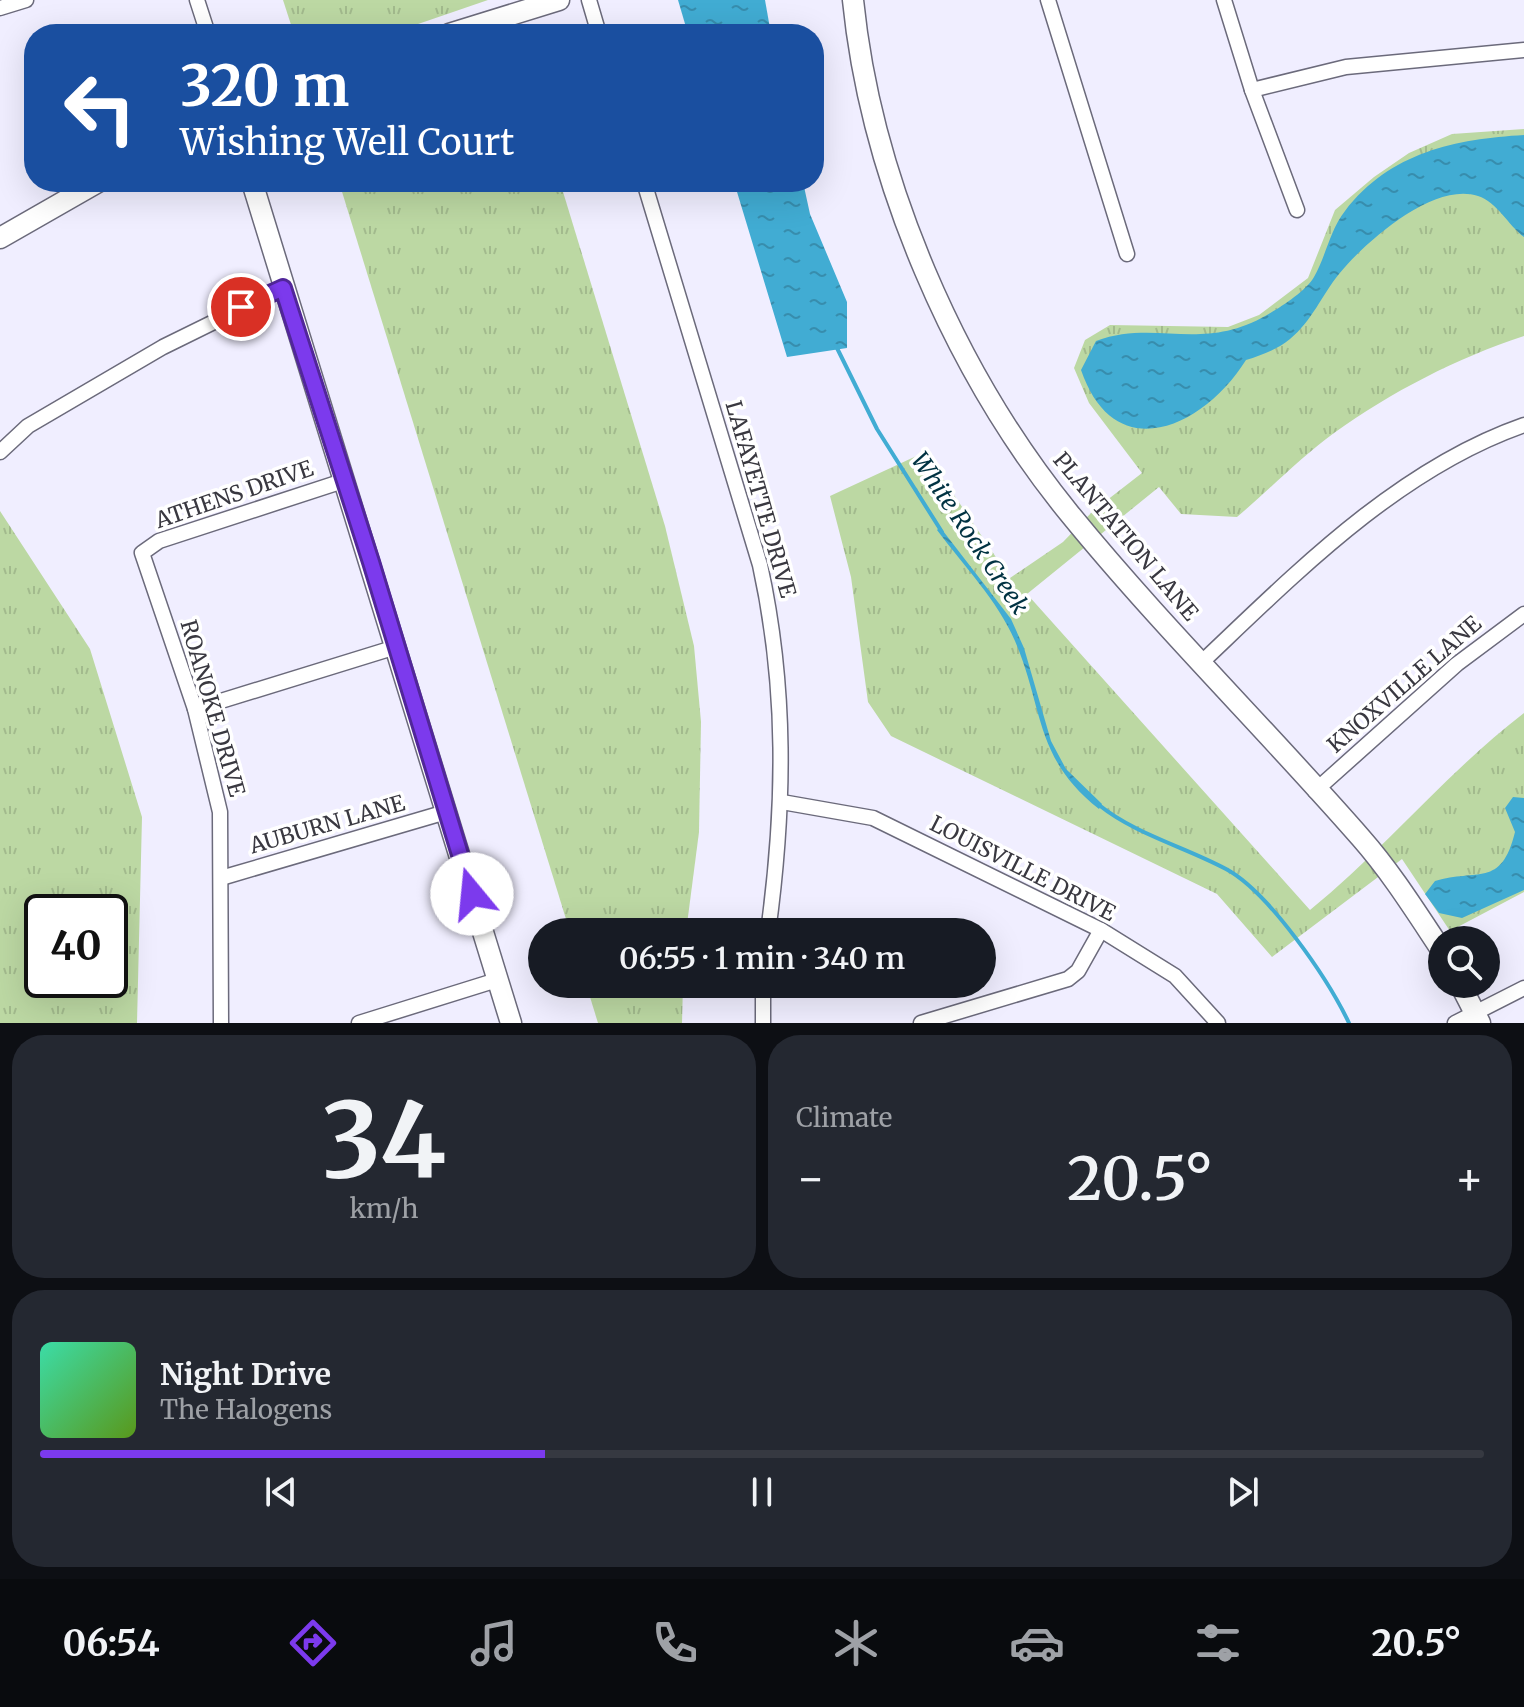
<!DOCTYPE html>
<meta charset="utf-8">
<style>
body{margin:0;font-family:Merriweather,serif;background:#242831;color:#f1f3f6;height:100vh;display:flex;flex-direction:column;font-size:30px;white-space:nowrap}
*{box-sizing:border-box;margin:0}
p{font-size:26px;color:#9ea1a6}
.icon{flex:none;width:44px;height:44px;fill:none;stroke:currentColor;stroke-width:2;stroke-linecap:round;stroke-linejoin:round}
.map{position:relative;height:1023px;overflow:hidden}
.side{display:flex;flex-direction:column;gap:12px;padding:12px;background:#0d0f14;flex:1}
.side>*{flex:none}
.banner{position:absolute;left:24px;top:24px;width:800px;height:168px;border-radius:32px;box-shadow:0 8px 32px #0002;background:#1a4fa0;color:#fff;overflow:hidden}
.fabs{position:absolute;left:1428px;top:926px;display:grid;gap:16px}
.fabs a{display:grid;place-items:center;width:72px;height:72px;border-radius:50%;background:#171b24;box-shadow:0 8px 32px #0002;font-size:40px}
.speed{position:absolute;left:24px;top:894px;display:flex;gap:16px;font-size:40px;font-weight:700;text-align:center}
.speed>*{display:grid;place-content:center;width:104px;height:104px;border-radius:50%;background:#171b24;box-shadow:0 8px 32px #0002;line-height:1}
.speed .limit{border:4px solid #111;border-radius:12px;background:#fff;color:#111}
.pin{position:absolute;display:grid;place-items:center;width:68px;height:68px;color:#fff;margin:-34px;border:4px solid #fff;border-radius:50%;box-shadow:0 2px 8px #0007}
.me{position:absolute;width:88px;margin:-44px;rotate:343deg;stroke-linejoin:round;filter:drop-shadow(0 0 6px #0008)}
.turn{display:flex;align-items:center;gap:28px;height:168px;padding:0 24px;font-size:36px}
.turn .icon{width:104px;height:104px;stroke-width:2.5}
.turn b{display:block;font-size:56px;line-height:68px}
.big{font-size:60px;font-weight:600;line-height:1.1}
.side .widget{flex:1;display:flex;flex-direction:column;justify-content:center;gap:12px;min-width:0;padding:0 28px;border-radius:32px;background:#242831}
.side .dial{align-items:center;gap:0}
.dial b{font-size:104px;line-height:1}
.song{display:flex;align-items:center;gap:24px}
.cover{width:96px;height:96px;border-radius:12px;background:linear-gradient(135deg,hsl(160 70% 55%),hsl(90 70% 35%))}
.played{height:8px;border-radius:4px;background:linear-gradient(90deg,#7c3aed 35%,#363941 35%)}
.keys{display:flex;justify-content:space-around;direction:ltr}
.heat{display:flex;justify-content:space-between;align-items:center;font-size:44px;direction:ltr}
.side .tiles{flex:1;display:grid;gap:12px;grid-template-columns:1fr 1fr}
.widget:last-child{grid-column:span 2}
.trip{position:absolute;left:528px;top:918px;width:468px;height:80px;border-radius:40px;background:#171b24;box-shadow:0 8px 32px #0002;font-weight:600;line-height:80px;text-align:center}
.tab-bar{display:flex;height:128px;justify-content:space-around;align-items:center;background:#090b0e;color:#9ea1a6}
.tab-bar .icon{width:56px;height:56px}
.tab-bar .current{color:#7c3aed}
.tab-bar b{font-size:36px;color:#f1f3f6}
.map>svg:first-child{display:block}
.grass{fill:url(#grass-tufts);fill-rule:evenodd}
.water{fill:url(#water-ripples)}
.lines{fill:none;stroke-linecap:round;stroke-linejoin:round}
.stream{stroke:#41acd3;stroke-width:4}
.street-casing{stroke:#6b6a7b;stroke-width:17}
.secondary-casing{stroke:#6b6a7b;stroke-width:23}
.street{stroke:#fff;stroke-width:14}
.secondary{stroke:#fff;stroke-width:20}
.route-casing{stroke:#51269a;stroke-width:20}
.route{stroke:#7c3aed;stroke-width:14}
.labels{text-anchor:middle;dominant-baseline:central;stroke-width:7;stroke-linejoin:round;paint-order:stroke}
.street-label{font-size:22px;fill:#393840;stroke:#fff}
.water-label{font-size:24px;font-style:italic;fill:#003242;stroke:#fff}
</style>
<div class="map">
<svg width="1524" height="1023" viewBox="0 0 1524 1023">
<defs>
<pattern id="grass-tufts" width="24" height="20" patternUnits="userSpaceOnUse" patternTransform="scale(2)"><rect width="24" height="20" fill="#bcd8a3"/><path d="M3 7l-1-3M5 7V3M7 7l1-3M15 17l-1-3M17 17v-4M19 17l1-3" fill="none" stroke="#a2ba8d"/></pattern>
<pattern id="water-ripples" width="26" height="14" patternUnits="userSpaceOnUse" patternTransform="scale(2)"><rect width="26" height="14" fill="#41acd3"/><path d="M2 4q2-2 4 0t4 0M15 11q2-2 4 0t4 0" fill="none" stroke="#378dad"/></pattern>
</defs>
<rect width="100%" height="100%" fill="#f0eeff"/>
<!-- grass -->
<g class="grass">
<path d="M283,0H488L389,34H294Z"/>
<path d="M1524,129V336C1457,358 1391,392 1334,433C1300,458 1269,490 1237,517L1181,514L1159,487L1027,594L1310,910C1385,849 1447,772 1524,713V892L1450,931L1402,859L1272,957L1217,894L891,736L868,702L851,577L830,496L925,452L1010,578L1063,542L1093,511L1142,473L1089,403L1074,368L1085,340L1110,325L1228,327L1259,315L1308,278L1335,210L1374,177L1409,153L1452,134Z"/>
<path d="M339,182H560L665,526L694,646L701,722L699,832L686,932H570Z"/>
<path d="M0,511L90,649L142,817L137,1023H0ZM42,912H110V980H42Z"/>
<path d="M586,984H683L682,1023H598Z"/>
</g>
<!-- water -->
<g class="water">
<path d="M678,0H765L771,34H688Z"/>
<path d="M1524,135V237C1508,225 1497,202 1478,196C1434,181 1365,242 1339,274C1322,295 1312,321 1290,339C1278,349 1262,355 1246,360C1204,427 1115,469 1081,370L1096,341C1156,319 1201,353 1267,315C1281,307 1306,291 1314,277C1326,256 1330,230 1345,211C1390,152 1456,139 1524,135Z"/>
<path d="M734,182H803L810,214L847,302V348L787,357Z"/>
<path d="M940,527L1011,619L1024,648L1051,741L1066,769L1102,804L1099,809C1034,758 1044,709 1015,641C998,601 963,565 937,530Z"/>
<path d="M1513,797L1524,798V890L1462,918L1439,913L1425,894L1435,881C1477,868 1501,889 1515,832L1505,808Z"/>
</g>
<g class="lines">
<!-- stream -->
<g class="stream">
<path d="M836,346L877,429L942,532"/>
<path d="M1099,805C1135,834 1185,847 1226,869C1269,892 1328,979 1349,1023"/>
</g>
<!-- street casing -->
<g class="street-casing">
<g id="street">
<path d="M197,0L208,34"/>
<path d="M589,0L599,34"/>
<path d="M1048,0L1127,254"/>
<path d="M1224,0L1252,90L1297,210"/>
<path d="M0,8L26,0"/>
<path d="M1252,90L1346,67L1524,50"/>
<path d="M644,182L760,565C787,688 785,807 768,932"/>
<path d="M0,452L28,426L163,347L283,288"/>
<path d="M1202,662C1297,572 1398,469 1524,425"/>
<path d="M195,709L396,647"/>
<path d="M1315,791L1457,664L1524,614"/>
<path d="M782,802L873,818L1101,930L1175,976L1218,1023"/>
<path d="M221,878L446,812"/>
<path d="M763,984V1023"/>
<path d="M221,1023L220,812L195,709L142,553L159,541L343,481"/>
<path d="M359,1023L497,980"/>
<path d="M921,1023L1068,979L1078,971L1101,930"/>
<path d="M1455,1023L1524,988"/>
</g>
</g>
<!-- secondary casing -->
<g class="secondary-casing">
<g id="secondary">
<path d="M853,0C871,179 955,373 1069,513C1161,626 1265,728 1361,838C1391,872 1416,912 1442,951"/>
<path d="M449,34L559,0"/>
<path d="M252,182L511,1023"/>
<path d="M0,238L98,182"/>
<path d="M1460,984L1480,1023"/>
</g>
</g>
<!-- street -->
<use href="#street" class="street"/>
<!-- secondary -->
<use href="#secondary" class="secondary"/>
</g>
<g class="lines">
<!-- route casing -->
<g class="route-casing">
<path id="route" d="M241,307L283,288L371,562L472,894"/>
</g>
<!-- route -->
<use href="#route" class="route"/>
</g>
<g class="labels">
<!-- street labels -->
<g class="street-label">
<text transform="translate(234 494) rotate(-19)">ATHENS DRIVE</text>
<text transform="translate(761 499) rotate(74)">LAFAYETTE DRIVE</text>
<text transform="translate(1126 536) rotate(50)">PLANTATION LANE</text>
<text transform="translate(1404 684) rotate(-41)">KNOXVILLE LANE</text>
<text transform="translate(213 708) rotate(74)">ROANOKE DRIVE</text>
<text transform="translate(327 824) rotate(-16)">AUBURN LANE</text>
<text transform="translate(1023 868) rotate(27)">LOUISVILLE DRIVE</text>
</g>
<!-- water labels -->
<g class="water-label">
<text transform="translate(970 533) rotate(56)">White Rock Creek</text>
</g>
</g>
</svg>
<div class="fabs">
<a><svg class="icon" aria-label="search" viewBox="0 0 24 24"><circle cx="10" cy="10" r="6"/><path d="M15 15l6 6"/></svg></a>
</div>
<div class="speed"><div class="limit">40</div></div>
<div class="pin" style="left:241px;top:307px;background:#d93025"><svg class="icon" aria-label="arrive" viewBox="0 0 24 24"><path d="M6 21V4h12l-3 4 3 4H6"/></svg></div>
<svg class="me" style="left:472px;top:894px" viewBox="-20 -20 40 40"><circle r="19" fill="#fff"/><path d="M0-13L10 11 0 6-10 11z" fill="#7c3aed"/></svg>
<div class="trip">06:55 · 1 min · 340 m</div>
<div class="banner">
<div class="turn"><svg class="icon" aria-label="left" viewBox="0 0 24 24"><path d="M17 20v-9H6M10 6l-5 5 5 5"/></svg><div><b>320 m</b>Wishing Well Court</div></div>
</div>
</div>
<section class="side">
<div class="tiles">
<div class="widget dial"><b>34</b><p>km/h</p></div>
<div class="widget"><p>Climate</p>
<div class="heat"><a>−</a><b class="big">20.5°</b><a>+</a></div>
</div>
<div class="widget">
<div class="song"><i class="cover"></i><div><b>Night Drive</b><p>The Halogens</p></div></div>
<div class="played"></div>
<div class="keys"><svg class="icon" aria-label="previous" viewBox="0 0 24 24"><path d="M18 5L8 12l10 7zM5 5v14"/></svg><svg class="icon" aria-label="pause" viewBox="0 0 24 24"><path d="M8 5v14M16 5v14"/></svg><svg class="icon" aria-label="next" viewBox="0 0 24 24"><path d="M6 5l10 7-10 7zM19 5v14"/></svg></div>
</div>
</div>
</section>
<nav class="tab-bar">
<b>06:54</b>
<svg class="icon current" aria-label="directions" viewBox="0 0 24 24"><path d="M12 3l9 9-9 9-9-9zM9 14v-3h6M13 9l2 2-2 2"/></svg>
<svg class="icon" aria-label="music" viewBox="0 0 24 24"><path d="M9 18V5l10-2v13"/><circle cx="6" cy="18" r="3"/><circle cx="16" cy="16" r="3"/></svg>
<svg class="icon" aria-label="phone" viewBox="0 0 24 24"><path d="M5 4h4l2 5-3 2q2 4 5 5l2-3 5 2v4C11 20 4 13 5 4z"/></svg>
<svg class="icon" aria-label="climate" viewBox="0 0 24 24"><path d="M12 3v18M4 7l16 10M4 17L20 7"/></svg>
<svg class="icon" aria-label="car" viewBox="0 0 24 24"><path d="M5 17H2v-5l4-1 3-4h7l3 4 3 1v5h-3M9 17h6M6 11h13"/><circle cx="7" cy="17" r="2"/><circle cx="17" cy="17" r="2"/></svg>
<svg class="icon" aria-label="filters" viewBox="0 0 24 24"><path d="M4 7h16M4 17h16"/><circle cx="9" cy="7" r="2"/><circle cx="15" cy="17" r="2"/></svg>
<b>20.5°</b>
</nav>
